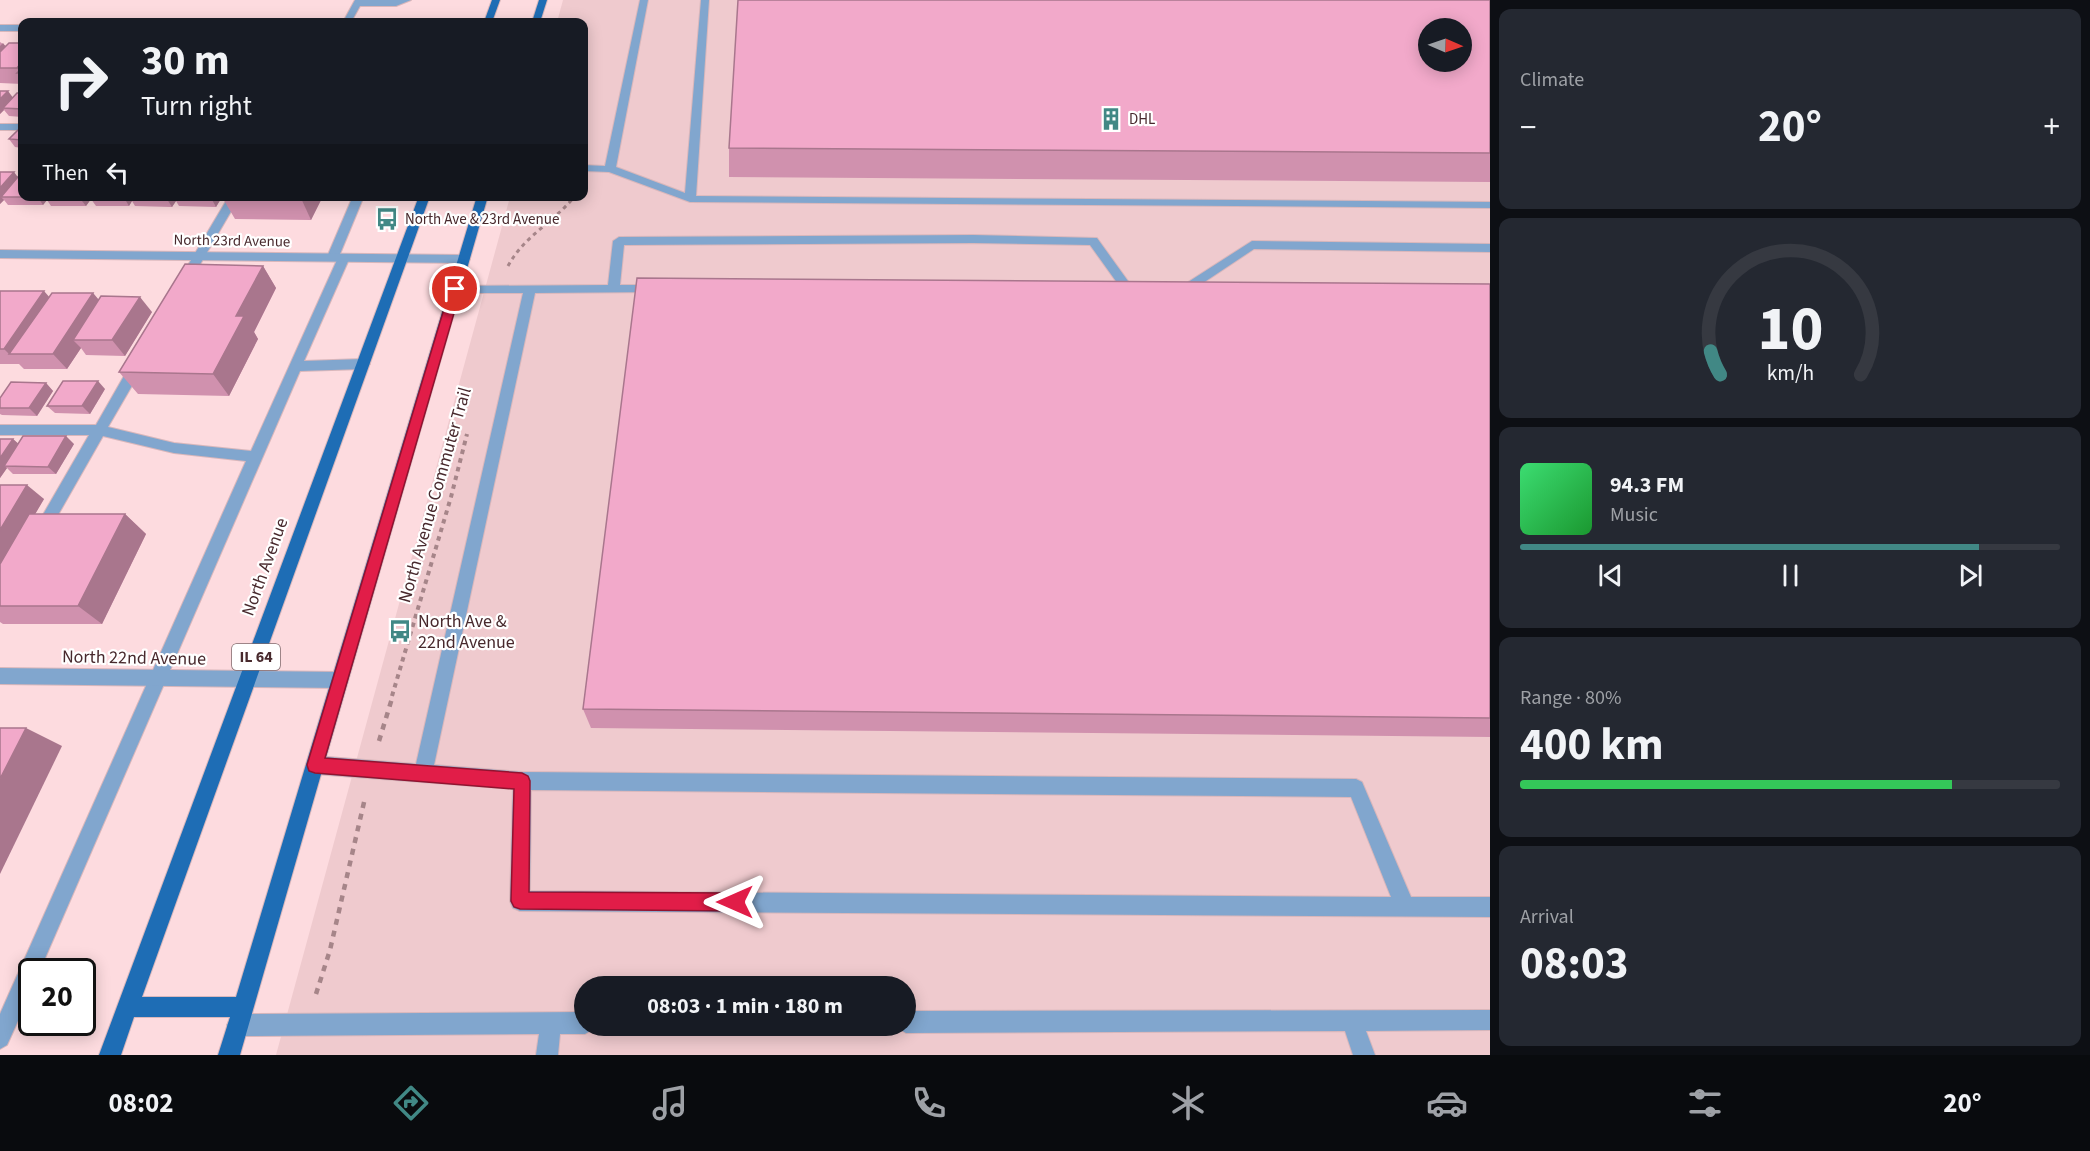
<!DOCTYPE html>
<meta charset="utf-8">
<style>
body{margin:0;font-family:"Source Sans 3",sans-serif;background:#242831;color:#f1f3f6;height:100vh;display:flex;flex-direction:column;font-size:22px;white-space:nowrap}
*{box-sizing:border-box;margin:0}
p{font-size:20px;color:#9ea1a6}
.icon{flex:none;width:33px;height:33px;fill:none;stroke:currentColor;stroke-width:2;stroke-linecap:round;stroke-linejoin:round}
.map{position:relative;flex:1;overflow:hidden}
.drawer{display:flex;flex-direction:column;gap:9px;padding:9px;background:#0d0f14;width:600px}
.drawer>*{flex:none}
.top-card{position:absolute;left:18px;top:18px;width:570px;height:183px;border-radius:12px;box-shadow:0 3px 15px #0003;background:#171b24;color:#f1f3f6;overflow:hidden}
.needle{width:39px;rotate:92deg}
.tools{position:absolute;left:1418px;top:18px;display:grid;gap:12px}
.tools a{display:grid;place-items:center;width:54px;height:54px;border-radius:50%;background:#171b24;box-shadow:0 3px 15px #0003;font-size:30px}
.speed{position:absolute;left:18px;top:958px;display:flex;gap:12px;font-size:30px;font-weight:700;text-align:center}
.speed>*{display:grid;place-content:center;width:78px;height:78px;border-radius:50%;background:#171b24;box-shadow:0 3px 15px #0003;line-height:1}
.speed .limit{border:3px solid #111;border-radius:9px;background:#fff;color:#111}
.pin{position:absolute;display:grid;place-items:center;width:51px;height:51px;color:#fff;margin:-26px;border:3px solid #fff;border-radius:50%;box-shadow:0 2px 6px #0007}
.me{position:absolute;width:66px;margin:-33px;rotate:270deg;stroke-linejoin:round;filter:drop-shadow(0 0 4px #0008)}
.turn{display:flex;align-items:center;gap:21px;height:126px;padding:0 24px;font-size:27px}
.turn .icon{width:78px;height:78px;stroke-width:2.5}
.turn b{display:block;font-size:42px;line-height:51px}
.then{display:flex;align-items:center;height:57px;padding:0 24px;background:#0003;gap:12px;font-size:22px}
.big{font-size:45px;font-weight:700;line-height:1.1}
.drawer .tile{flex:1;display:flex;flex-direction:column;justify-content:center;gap:9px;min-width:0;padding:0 21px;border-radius:12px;background:#242831}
.drawer .dial{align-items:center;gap:0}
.dial svg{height:156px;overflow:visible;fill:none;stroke:#363941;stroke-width:7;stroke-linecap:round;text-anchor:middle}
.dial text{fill:#f1f3f6;stroke:none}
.song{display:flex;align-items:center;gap:18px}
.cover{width:72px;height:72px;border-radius:9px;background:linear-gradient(135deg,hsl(140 70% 55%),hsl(130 70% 35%))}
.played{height:6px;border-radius:3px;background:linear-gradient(90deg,#418885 85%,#363941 85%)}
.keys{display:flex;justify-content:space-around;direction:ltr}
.heat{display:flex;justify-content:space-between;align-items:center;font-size:33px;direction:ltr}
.charge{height:9px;border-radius:4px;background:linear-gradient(90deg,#34c759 80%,#363941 0)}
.trip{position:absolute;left:574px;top:976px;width:342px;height:60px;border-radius:30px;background:#171b24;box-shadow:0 3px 15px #0003;font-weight:700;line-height:60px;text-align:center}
.tab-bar{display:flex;height:96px;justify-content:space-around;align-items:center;background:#090b0e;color:#9ea1a6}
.tab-bar .icon{width:42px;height:42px}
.tab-bar .on{color:#418885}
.tab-bar b{font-size:27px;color:#f1f3f6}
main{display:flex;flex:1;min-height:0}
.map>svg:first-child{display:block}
.built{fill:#efcace;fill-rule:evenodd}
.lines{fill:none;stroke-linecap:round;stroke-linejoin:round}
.service-casing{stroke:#d9b7bb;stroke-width:2}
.minor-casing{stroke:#d9b7bb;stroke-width:2}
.primary-casing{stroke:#d9b7bb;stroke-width:2}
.path-far2{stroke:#a68589;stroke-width:3;stroke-dasharray:4 4;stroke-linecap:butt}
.path-far1{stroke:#a68589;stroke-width:4;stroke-dasharray:4.5 4.5;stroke-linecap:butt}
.path{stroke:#a68589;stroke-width:4.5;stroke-dasharray:6 6;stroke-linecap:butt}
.service{fill:#81a6ce;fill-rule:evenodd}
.minor{fill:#81a6ce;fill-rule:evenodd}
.primary{fill:#1e6db5;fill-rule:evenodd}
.wall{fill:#d091ae}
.shaded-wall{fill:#a9768d}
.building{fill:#f2a9ca;stroke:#a9768d;stroke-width:1.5;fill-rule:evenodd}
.route{fill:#e11d48;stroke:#92132f;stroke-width:1.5}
.labels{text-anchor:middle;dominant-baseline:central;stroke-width:4.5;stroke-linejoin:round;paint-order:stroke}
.far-poi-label{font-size:15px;fill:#48292d;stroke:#fff;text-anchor:start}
.far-street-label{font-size:15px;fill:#48292d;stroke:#fff}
.shield{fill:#fff;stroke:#7f696c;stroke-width:1.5}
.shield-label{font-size:16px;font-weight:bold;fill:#48292d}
.street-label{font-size:18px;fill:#48292d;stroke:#fff}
.poi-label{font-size:18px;fill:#48292d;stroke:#fff;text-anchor:start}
</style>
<main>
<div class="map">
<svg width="1490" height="1055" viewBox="0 0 1490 1055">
<rect width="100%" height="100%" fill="#fddbdf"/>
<!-- built -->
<path class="built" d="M563,0H1490V1055H276L510,197L584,196V22H557ZM1428,28H1461V62H1428ZM585,987H906V1026H585Z"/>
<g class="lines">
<!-- service casing -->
<g class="service-casing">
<g id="service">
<path d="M355,0H411L396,6H360L351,22H343Z"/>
<path d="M640,0H648L616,167L685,193L701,0H709L696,196L1490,202V208L690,202L609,172L584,171V165L605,166Z"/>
<rect x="0" y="124" width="22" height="6"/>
<path d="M229,196H240L188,285H180L178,282Z"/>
<path d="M353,196H364L340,254H348L350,257L304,361L363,359L370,364L363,369L300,371L39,972H32V990L7,1045L0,1049V1014L246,461L174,453L103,436L46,536L41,538L36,536L33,532L89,435H0V425H96L132,362L137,360L144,365L108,427L174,443L251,451L337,260H329L327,257Z"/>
<path d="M973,235L1097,238L1133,288L1127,292L1123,291L1090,245L973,243L624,245L620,285H656L662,289L660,292L535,293L434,765L522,772L1356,779L1362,782L1411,897H1490V917L520,911L513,908L510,901L513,789L315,774L309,771L306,765L309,759L315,756L416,764L523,293H455L449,289L451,286L608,285L613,241L619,237ZM531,790L1351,797L1391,897L530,891Z"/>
<path d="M1252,241L1490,244V252L1254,249L1191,291L1178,292L1172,288L1174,285L1185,284Z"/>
<path d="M1490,1010V1030L1366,1031L1375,1055H1353L1345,1031L906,1033L899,1029L897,1026H906V1011Z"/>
<path d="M585,1012V1026H594L592,1030L585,1034H560L558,1055H536L539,1034L238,1036L231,1032L227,1025L231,1018L238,1014Z"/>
</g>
</g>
<!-- minor casing -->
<g class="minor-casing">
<g id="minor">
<rect x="0" y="25" width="22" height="6"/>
<path d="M0,250L464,255L470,259L464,263L0,258Z"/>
<path d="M0,668L340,672L346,674L348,680L346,686L340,688L0,684Z"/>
</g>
</g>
<!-- primary casing -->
<g class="primary-casing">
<g id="primary">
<path d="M492,0H500L492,22H484Z"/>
<path d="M539,0H547L540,22H532Z"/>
<path d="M419,196H430L142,997H236L477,196H488L240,1055H218L230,1017H134L121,1055H99Z"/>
</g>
</g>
<!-- path-far2 -->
<path class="path-far2" d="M508,266C524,236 554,222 575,196"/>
<!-- path-far1 -->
<path class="path-far1" d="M392,696L451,497L467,434"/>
<!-- path -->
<g class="path">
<path d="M379,741L393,695"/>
<path d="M316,994L330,950L365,798"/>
</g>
<!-- service -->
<use href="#service" class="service"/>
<!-- minor -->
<use href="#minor" class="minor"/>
<!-- primary -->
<use href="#primary" class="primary"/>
</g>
<!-- wall -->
<g class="wall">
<path d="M1490,0V182L729,177V148Z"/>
<path d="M0,42L6,46L22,43V84L0,83Z"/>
<path d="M0,91L13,98L22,93V117L9,116L4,110L0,114Z"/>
<path d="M22,126V148L15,147L9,139Z"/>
<path d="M0,172L18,177L22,196H323L311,220L235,219L222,197L216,207L179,206L176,201L172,207L135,206L132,201L129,206H96L91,199L86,206H51L47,200L43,205H8L4,200L0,204Z"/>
<path d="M263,266L276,288L254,332L258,339L229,396L138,394L119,372Z"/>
<path d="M1490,284V737L591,728L583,709Z"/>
<path d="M0,291L49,297L93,293L99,300L152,312L125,356L86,355L81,348L67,369H24L19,364H0Z"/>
<path d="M46,383L53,391L37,416L2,415L0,414V398Z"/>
<path d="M105,389L90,414L55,413L47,406Z"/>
<path d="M0,439H13L18,444H74L56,474H13L7,468L0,478Z"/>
<path d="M0,485L44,499L35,514H125L146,534L102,624H3L0,622Z"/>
</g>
<!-- shaded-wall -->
<g class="shaded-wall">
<path d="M3,43L14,58L0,68V46Z"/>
<path d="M22,62V73H20L17,68Z"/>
<path d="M8,91L14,99L3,108L4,110L0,114V99Z"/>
<path d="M14,172L20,180L1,197L4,200L0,204V188Z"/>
<path d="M37,196H44L47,200L43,205Z"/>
<path d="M78,196H89L91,199L86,206Z"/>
<path d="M123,196H129L132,201L129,206Z"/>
<path d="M165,196H173L176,201L172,207Z"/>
<path d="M210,196H222V197L216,207Z"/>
<path d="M300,196H323L311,220Z"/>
<path d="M263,266L276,288L254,332L258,339L229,396L213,374L236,316Z"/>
<path d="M44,291L58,307L9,354L4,349Z"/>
<path d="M93,293L106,309L73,340L81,348L67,369L53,354Z"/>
<path d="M140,297L152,312L125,356L112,340Z"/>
<path d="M98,381L105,389L90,414L82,406Z"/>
<path d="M46,383L53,391L37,416L29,408Z"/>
<path d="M66,436L74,444L56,474L48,467Z"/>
<path d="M13,439L21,446L4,466L7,468L0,478V458Z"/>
<path d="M27,485L44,499L0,574V530Z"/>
<path d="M125,514L146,534L102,624L78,606Z"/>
<path d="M26,728L62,746L0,874V779Z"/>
</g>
<!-- building -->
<g class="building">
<path d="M738,0H1490V153L729,148ZM1428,28H1461V62H1428Z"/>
<path d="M325,19L389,20L387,22H323Z"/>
<path d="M9,43H22V62L17,68H0V52Z"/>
<path d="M22,68V73H17Z"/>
<path d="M0,91H8L0,99Z"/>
<path d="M17,93H22V109L3,108Z"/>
<path d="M22,126V140L9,139Z"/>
<path d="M0,172H14L0,188Z"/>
<path d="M22,172V196L36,197H1Z"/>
<path d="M185,264L263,266L236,316H244L213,374L119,372Z"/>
<path d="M637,278L1490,284V718L583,709Z"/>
<path d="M0,291H44L4,349H0Z"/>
<path d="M52,293H93L53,354H9Z"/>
<path d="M101,296L140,297L112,340H73Z"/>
<path d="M63,381H98L82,406H47Z"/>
<path d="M11,382L46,383L29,408H0V398Z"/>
<path d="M23,436H66L48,467L4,466Z"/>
<path d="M0,439H13L0,458Z"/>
<path d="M0,485H27L0,530Z"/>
<path d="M29,514H125L78,606H0V564Z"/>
<path d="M0,728H26L0,779Z"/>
</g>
<!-- route -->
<path class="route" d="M455,286L461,289L325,758L522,773L528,776L530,781L529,892L735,893L742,896L744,902L742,908L735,911L520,909L514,907L511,901L514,789L315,773L309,771L307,765L450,289Z"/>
<!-- icons -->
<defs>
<g id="building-bare" transform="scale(1.8)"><path d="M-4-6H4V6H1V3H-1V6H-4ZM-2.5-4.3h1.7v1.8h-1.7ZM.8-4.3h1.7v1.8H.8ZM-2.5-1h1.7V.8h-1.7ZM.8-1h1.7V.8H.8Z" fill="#418885" stroke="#fff" stroke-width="2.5" paint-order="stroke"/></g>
<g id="bus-bare" transform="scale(1.8)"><path d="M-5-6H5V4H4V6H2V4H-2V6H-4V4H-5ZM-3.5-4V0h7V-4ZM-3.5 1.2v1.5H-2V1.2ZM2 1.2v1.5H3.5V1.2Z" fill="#418885" stroke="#fff" stroke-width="2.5" paint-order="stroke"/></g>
</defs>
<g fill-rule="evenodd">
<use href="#building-bare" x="1111" y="119"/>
<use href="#bus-bare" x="387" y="219"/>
<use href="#bus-bare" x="400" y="631"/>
</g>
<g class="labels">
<!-- far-poi labels -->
<g class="far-poi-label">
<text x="1129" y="119">DHL</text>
<text x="405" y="219">North Ave &amp; 23rd Avenue</text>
</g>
<!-- far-street labels -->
<g class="far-street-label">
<text transform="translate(232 241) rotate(1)">North 23rd Avenue</text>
</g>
<!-- shield labels -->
<rect class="shield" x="232" y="644" width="48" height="26" rx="4.5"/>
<g class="shield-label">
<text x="256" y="657">IL 64</text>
</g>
<!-- street labels -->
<g class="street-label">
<text transform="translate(435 495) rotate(-74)">North Avenue Commuter Trail</text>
<text transform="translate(265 567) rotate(-70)">North Avenue</text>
<text transform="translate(134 658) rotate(1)">North 22nd Avenue</text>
</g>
<!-- poi labels -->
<g class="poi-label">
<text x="418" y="621">North Ave &amp;<tspan x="418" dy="21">22nd Avenue</tspan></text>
</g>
</g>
</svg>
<div class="tools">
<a><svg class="needle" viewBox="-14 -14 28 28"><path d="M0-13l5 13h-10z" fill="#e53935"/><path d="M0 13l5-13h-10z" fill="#9ea1a6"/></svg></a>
</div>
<div class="speed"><div class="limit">20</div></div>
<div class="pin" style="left:455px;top:289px;background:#d93025"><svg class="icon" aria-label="arrive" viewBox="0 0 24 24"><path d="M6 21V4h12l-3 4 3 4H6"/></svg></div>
<svg class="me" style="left:735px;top:902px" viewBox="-20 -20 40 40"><path d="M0-17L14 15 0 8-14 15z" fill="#e11d48" stroke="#fff" stroke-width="4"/></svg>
<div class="trip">08:03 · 1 min · 180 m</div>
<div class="top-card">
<div class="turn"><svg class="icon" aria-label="right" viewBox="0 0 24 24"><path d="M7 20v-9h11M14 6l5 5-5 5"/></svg><div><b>30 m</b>Turn right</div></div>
<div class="then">Then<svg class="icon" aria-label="left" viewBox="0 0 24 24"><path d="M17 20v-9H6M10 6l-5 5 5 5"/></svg></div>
</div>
</div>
<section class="drawer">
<div class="tile"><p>Climate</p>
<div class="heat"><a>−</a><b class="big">20°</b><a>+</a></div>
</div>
<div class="tile dial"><svg viewBox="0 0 100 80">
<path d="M14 69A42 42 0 1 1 86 69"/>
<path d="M14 69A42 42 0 0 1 9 57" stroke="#418885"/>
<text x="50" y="56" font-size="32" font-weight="700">10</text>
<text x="50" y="72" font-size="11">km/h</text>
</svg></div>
<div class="tile">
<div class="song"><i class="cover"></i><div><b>94.3 FM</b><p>Music</p></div></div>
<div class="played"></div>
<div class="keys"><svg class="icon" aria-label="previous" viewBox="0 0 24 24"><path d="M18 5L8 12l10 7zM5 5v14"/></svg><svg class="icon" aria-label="pause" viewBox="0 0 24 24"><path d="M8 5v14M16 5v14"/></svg><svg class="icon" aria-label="next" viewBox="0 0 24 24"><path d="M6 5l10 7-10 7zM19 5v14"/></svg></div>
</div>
<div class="tile"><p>Range · 80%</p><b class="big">400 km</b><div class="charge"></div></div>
<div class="tile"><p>Arrival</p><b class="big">08:03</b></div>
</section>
</main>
<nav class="tab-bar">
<b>08:02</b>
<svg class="icon on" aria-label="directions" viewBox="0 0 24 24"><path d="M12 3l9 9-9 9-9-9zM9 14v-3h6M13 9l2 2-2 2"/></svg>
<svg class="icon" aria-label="music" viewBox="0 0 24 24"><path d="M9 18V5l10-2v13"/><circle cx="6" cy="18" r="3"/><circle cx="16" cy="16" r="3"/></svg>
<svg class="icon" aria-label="phone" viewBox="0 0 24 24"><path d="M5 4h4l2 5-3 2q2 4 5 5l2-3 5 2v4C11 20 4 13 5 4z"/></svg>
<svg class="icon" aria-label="climate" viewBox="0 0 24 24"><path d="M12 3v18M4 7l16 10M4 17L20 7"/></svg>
<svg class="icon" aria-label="car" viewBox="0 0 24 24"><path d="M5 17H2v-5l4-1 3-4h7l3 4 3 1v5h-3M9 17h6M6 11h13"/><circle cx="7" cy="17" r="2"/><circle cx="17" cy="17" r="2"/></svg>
<svg class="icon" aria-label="filters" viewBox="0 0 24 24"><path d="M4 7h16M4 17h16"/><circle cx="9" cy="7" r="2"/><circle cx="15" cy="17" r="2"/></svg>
<b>20°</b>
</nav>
